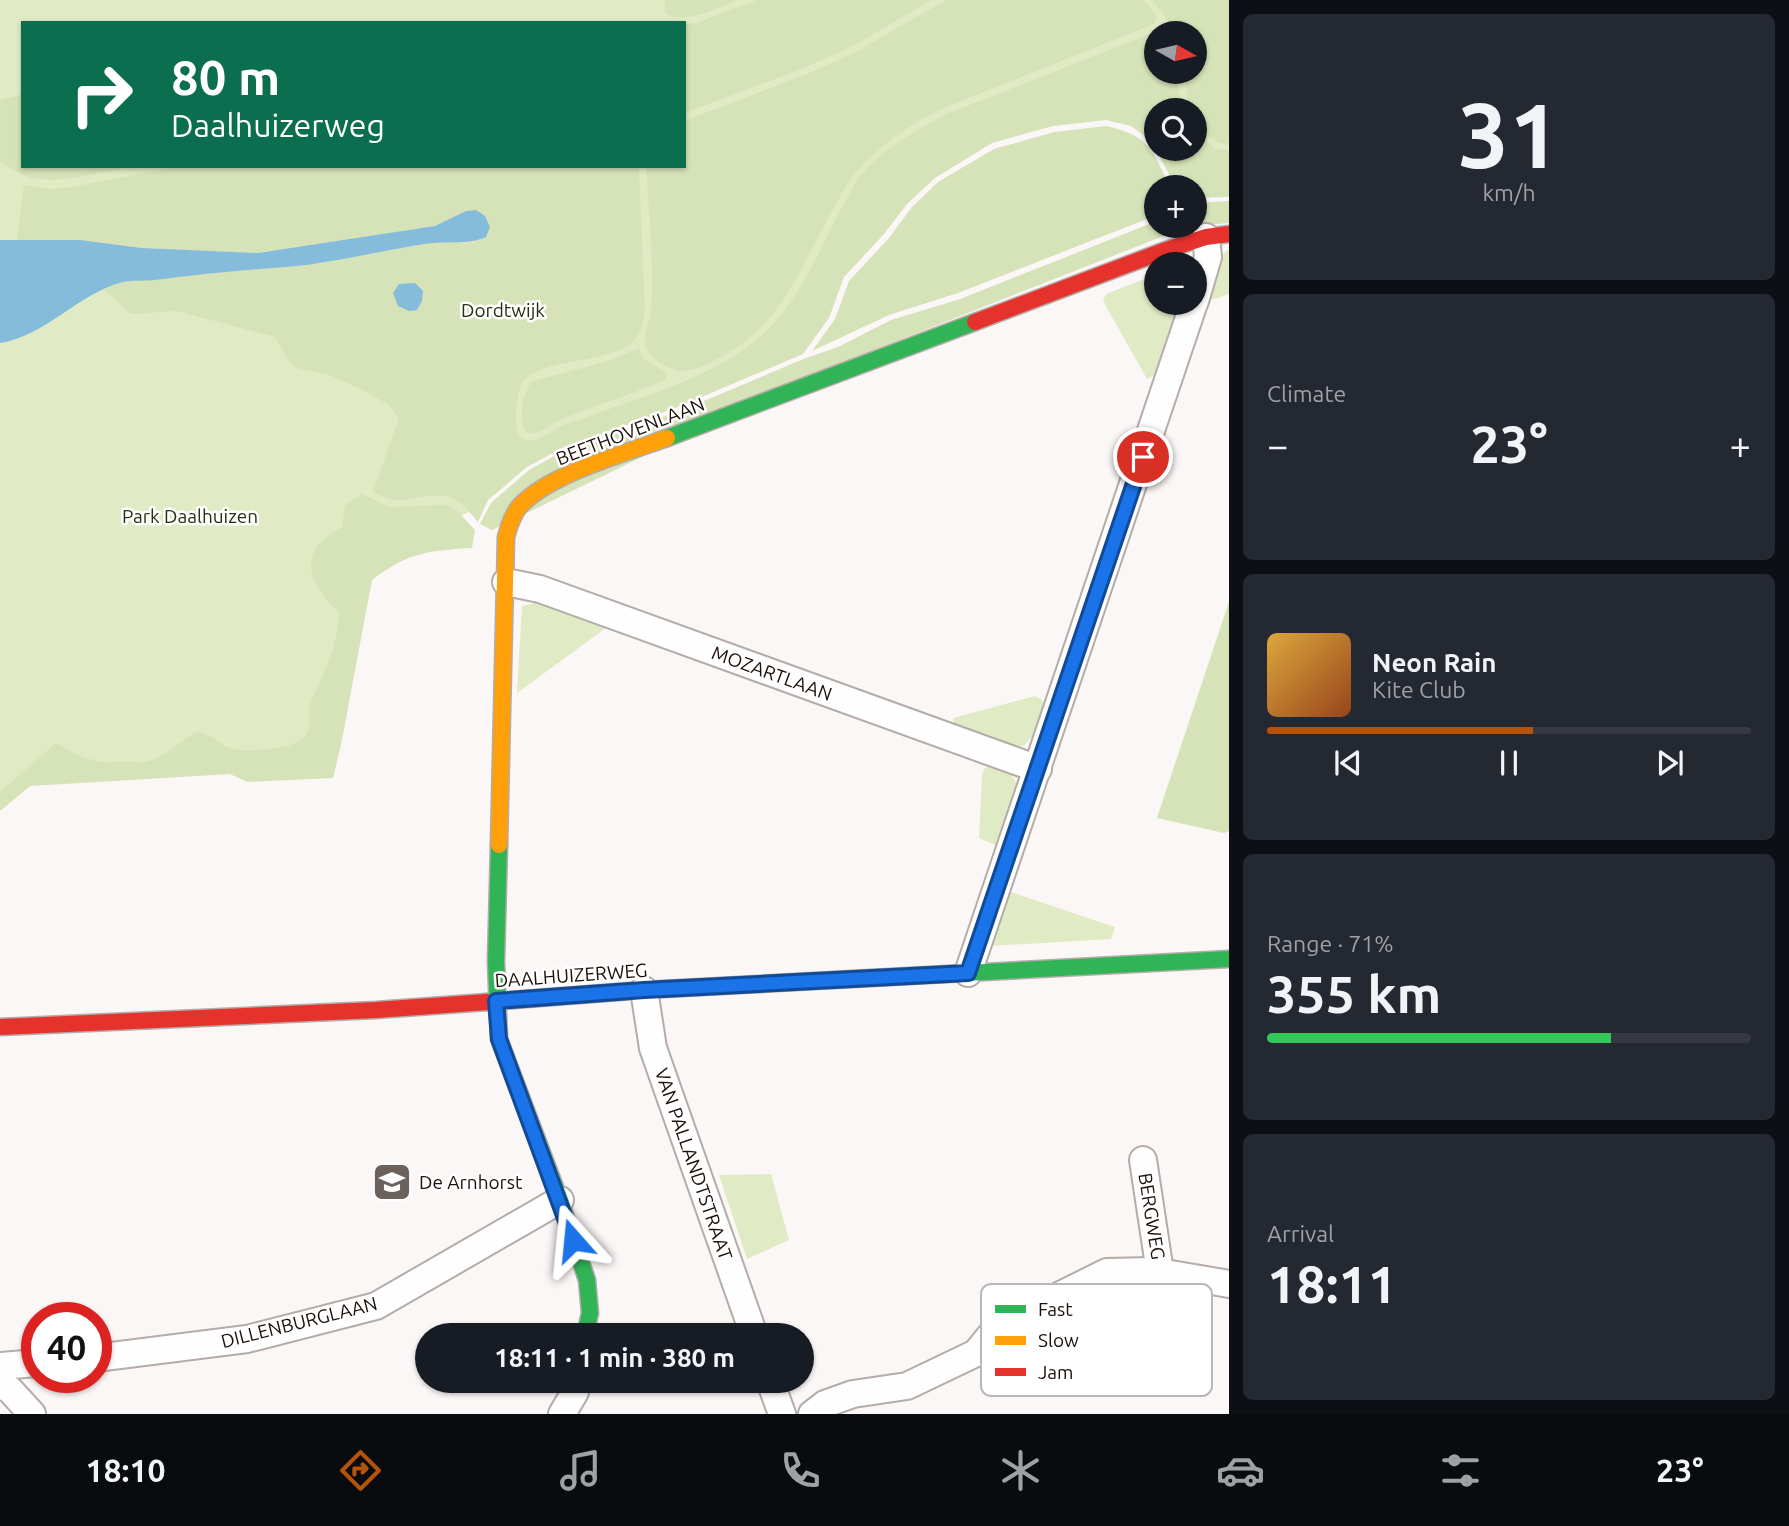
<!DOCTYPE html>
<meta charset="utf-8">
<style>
body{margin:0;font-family:Ubuntu,sans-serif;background:#242831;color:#f1f3f6;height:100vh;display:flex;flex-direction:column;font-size:26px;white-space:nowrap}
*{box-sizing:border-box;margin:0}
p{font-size:23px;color:#9ea1a6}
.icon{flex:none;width:38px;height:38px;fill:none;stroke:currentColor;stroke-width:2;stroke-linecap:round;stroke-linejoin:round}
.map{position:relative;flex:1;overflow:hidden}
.drawer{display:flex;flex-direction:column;gap:14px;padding:14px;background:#0d0f14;width:560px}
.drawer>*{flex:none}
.guide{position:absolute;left:21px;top:21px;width:665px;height:147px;border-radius:0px;box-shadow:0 2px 5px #0004;background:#0b6e4f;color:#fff;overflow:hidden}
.needle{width:46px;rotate:98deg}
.fabs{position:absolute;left:1144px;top:21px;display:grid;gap:14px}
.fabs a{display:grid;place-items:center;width:63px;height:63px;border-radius:50%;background:#171b24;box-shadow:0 2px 5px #0004;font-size:35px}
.speed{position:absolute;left:21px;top:1302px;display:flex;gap:14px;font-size:35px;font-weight:700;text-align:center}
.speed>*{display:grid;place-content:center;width:91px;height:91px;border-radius:50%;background:#171b24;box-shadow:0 2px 5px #0004;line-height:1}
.speed .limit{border:10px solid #d22;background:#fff;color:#111}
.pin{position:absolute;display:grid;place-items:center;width:60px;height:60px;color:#fff;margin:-30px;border:4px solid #fff;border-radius:50%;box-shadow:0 2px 7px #0007}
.me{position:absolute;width:77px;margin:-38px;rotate:342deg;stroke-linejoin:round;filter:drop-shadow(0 0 5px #0008)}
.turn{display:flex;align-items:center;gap:24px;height:147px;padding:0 35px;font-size:32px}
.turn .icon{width:91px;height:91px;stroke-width:2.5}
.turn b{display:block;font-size:49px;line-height:60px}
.big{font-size:52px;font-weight:700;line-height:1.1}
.drawer .tile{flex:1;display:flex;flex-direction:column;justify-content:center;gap:10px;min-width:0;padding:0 24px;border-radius:10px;background:#242831}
.drawer .dial{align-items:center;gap:0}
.dial b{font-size:91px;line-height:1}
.song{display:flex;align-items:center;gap:21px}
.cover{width:84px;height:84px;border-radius:10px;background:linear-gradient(135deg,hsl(40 70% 55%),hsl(20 70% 35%))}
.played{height:7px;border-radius:4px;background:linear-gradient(90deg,#b45309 55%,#363941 55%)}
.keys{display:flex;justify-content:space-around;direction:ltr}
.heat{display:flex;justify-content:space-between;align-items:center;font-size:38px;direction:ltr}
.charge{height:10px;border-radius:5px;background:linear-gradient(90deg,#34c759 71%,#363941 0)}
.trip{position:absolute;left:415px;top:1323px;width:399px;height:70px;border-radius:35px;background:#171b24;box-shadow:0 2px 5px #0004;font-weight:700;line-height:70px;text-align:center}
.dock{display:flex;height:112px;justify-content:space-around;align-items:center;background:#090b0e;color:#9ea1a6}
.dock .icon{width:49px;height:49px}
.dock .selected{color:#b45309}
.dock b{font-size:32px;color:#f1f3f6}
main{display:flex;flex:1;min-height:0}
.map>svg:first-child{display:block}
.green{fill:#e0ebc5;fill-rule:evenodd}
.forest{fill:#d6e2b8}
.water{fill:#85bcdb}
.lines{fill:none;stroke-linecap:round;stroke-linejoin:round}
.street-casing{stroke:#b4aca8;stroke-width:30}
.fast-casing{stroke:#b4aca8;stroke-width:19}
.slow-casing{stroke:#b4aca8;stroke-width:19}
.jam-casing{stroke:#b4aca8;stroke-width:19}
.street{stroke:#fefefe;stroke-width:26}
.fast{stroke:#30b455;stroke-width:16}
.slow{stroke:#ff9f0a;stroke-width:16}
.jam{stroke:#e5322d;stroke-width:16}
.route-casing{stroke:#114b97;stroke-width:18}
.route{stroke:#1a73e8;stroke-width:12}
.labels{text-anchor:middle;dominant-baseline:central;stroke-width:5;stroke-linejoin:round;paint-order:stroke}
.park-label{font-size:19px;fill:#263010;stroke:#fff}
.street-label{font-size:19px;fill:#1c100a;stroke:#fff}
.poi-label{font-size:19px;fill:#1c100a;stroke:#fff;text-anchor:start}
.key{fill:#fff;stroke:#bbb7b6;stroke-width:2}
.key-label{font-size:19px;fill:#1c100a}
</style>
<main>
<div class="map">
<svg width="1229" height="1414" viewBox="0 0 1229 1414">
<rect width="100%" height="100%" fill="#fbf7f6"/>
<!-- green -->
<g class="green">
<path d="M0,0H1229V187L1195,149V110H1160L1130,61L980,120L792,331L537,457L483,502L370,578L332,775L230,771L33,783L0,810ZM23,23H684V166H23ZM1157,33H1195V72H1157Z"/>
<path d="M1229,249V294L1211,300L1205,298L1221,256Z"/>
<path d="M1157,274V303H1180L1156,374L1147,379L1103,301L1106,294Z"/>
<path d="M537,597L609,622L606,628L517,693L522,606L535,603Z"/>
<path d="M1035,696L1042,700L1044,705L1033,736L1023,746H1016L954,724L953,718Z"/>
<path d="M990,765L1010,773L1017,783L1002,848L979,838L982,775L984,769Z"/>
<path d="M1005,890L1115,927L1111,939L989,946Z"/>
<path d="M771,1174L789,1240L747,1259L719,1175Z"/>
</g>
<!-- forest -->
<g class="forest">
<path d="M665,0H738C720,7 682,26 665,13Z"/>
<path d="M757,0H932L851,47L804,68L684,113V24L696,23Z"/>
<path d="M946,0H1144L1157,16L1154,24L941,109C909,126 880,144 856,172C847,182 841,196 834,208C799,268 785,323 719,358C708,364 692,372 679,371C669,369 648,358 646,347C643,335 650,322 651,310C654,263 649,213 646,166H684V121L807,74L854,53Z"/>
<path d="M1152,0H1229V143C1214,146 1204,132 1195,121V110H1190L1188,106L1185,72H1195V33H1178Z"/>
<path d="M1166,28L1170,33H1157V72H1179V94L1183,110H1157V149H1195V131L1216,149L1229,150V197L1195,198V187H1176L1151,141L1131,126L1106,120L1053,126L992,143L935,178L907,204L884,234L844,277L829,318L803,354L678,407L564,447L527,467L488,500L478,522C470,513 460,500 449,497C419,490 404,510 373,492L399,418L389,405L365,391L329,375L297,368L289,361L275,337L177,311L131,314L104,289L124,282L203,273L289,267L438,241L475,243L466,211L435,226L258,253L142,248L80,240H17L24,185L48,189L72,187L180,166H639L645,311C643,321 641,333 634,341C610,365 529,357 520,388C516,403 507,450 538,439C546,437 553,430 561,426C574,421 588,417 601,412C658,392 732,370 774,323C805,289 821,245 843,205C849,196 853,186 859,177C881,150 914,132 944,115Z"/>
<path d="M23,94V166H133C100,172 63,185 29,177C19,174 9,167 0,161V100Z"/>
<path d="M1106,126C1151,136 1151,150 1171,187H1157V215L958,293L889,315L812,351L835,319L849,281L889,238L912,207L938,182L994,149L1054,132Z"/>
<path d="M1229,201V223L1195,226V203Z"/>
<path d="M1157,221V226H1189L808,376L492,530L480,524L491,503L529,470L565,450L680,411L806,358L838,347L891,320L960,299Z"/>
<path d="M639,348L643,358L667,374L665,380C631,395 595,405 561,419C549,424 539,437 526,432C518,421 522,390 533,381L605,362Z"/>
<path d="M362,494L389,507L447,505L459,513L475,530L472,548C427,551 409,552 372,580L341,745L333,778L247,782L230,774L30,786L0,811V792L56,743C76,755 94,764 117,762C133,760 137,766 155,759C170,752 182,740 196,732C213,733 221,747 234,749C249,752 292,749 302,739C312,731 308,720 309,709C311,698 319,685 323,675C332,654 338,635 339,613C320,593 296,566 323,540C328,535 336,531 342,527L345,505Z"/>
<path d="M1229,602V831L1224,833L1157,818Z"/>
</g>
<!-- water -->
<g class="water">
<path d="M476,210L485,216L490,227L486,237C467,246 445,240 424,244C379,251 333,263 287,267C243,270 199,274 155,280C145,281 133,280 123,282C79,293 44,337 0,343V240H80L142,248L258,253L435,226L466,211Z"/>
<path d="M415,283L423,291L422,301L417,310L409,311L398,306L393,293L399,284Z"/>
</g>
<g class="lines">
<!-- street casing -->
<g class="street-casing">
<g id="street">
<path d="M1195,301L1208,257L1206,237"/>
<path d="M506,582L540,589L1038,769"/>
<path d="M968,973L1194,303"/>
<path d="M644,990L653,1048L754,1335"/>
<path d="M1143,1160L1160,1272"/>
<path d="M96,1358L247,1339L376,1306L560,1200"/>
<path d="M0,1366L37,1363"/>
<path d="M770,1381L782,1414"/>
<path d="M0,1384L10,1390L32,1414"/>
<path d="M562,1414L575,1392L577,1381"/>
<path d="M812,1414L825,1404L853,1394L907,1386L976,1353L998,1326L1107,1272L1153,1271L1229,1284"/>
</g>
</g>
<!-- fast casing -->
<g class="fast-casing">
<g id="fast">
<path d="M667,438L975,322"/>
<path d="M499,845L496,961L499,1039L560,1200L587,1280L590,1313L585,1335"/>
<path d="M487,1002L644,990L1229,959"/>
</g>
</g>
<!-- slow casing -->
<g class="slow-casing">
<path id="slow" d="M499,845L506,537C509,526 512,516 519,507C548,474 626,453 667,438"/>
</g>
<!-- jam casing -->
<g class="jam-casing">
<g id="jam">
<path d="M975,322L1166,250L1206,237L1229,234"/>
<path d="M0,1027L376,1010L487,1002"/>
</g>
</g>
<!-- street -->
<use href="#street" class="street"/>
<!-- fast -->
<use href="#fast" class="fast"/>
<!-- slow -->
<use href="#slow" class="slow"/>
<!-- jam -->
<use href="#jam" class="jam"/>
</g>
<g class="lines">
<!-- route casing -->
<g class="route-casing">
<path id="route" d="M573,1240L499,1039L496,1001L644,990L968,973L1143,457"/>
</g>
<!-- route -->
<use href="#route" class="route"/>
</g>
<!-- icons -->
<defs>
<g id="school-square" transform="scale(2.0125)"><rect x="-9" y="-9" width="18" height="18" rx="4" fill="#6a615d" stroke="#fff"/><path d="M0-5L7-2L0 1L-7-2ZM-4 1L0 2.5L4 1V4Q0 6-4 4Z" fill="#fff"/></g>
</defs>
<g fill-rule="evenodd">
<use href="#school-square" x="392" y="1182"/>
</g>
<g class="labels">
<!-- park labels -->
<g class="park-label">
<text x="503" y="310">Dordtwijk</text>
<text x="190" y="516">Park Daalhuizen</text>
</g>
<!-- street labels -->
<g class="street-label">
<text transform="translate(630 431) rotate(-21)">BEETHOVENLAAN</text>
<text transform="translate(772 673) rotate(20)">MOZARTLAAN</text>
<text transform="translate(571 975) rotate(-4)">DAALHUIZERWEG</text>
<text transform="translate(694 1164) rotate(71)">VAN PALLANDTSTRAAT</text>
<text transform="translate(1152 1216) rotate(81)">BERGWEG</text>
<text transform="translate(299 1322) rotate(-14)">DILLENBURGLAAN</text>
</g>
<!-- poi labels -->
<g class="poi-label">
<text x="419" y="1182">De Arnhorst</text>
</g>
</g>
<!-- legend -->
<rect x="981" y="1284" width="231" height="112" rx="10" class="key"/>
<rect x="995" y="1305" width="31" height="8" fill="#30b455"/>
<rect x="995" y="1336" width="31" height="9" fill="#ff9f0a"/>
<rect x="995" y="1368" width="31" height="8" fill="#e5322d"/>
<g class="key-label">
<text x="1038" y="1316">Fast</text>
<text x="1038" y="1347">Slow</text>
<text x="1038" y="1379">Jam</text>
</g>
</svg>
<div class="fabs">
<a><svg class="needle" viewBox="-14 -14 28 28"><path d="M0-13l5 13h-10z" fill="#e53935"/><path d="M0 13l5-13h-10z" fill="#9ea1a6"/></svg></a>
<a><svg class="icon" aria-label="search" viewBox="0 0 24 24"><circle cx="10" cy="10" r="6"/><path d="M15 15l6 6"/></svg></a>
<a>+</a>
<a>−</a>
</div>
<div class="speed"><div class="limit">40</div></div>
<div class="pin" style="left:1143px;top:457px;background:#d93025"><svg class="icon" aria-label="arrive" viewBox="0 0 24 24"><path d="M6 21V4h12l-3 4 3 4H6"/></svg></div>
<svg class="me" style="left:573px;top:1240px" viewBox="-20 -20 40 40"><path d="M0-17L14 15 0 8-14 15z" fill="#1a73e8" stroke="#fff" stroke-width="4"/></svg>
<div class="trip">18:11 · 1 min · 380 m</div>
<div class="guide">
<div class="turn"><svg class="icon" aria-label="right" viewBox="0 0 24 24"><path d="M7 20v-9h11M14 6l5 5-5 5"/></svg><div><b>80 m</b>Daalhuizerweg</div></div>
</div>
</div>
<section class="drawer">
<div class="tile dial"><b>31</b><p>km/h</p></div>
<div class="tile"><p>Climate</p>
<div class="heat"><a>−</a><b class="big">23°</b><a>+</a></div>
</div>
<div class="tile">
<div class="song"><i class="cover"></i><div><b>Neon Rain</b><p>Kite Club</p></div></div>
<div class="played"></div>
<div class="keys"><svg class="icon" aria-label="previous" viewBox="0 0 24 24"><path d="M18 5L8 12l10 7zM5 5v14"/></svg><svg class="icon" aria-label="pause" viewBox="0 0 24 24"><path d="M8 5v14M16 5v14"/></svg><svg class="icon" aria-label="next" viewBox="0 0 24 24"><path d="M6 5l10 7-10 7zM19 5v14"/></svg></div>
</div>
<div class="tile"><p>Range · 71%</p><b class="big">355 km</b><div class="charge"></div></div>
<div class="tile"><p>Arrival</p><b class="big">18:11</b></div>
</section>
</main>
<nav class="dock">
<b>18:10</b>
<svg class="icon selected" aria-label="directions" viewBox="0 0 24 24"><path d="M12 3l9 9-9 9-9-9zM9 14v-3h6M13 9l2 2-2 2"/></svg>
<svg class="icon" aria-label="music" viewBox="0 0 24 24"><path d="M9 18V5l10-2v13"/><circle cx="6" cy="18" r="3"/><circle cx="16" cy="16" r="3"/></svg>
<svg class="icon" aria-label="phone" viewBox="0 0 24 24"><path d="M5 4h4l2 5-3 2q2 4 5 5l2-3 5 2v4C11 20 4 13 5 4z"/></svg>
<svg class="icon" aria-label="climate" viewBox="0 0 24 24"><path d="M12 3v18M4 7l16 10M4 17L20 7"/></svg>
<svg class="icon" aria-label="car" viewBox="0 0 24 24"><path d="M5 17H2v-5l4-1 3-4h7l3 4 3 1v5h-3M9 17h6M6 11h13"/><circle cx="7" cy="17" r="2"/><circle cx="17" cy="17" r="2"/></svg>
<svg class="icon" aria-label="filters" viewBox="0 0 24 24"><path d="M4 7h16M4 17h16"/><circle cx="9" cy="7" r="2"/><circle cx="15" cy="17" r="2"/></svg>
<b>23°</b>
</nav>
